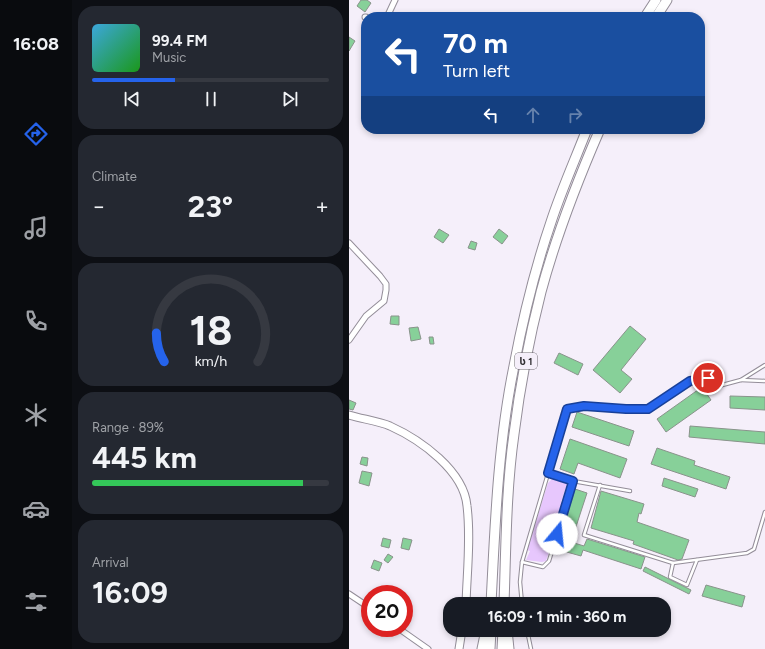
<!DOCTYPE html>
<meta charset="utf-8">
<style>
body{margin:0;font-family:Figtree,"Noto Sans Georgian",sans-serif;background:#242831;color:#f1f3f6;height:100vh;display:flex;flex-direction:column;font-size:15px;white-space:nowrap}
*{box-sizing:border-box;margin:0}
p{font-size:13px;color:#9ea1a6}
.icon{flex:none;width:22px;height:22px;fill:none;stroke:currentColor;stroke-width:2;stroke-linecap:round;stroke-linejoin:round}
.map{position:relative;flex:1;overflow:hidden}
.panel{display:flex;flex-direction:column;gap:6px;padding:6px;background:#0d0f14;width:277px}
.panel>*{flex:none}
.guide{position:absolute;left:12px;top:12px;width:344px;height:122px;border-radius:16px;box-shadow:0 2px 6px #0003;background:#1a4fa0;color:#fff;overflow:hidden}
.speed{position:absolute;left:12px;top:585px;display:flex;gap:8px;font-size:20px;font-weight:700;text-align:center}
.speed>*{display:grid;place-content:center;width:52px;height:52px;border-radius:50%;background:#171b24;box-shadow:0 2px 6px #0003;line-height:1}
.speed .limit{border:6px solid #d22;background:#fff;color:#111}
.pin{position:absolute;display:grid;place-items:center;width:34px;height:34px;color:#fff;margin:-17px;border:2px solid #fff;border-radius:50%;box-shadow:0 1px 4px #0007}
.me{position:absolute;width:44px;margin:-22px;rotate:17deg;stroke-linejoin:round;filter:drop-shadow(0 0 3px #0008)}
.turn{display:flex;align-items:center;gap:14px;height:84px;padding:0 16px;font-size:18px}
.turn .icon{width:52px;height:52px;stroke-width:2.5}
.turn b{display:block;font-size:28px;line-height:34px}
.lanes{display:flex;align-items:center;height:38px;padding:0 16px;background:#0003;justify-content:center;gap:20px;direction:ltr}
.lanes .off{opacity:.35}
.big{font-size:30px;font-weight:700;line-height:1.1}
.panel .widget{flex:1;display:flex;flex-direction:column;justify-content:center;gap:6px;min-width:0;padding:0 14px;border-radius:16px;background:#242831}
.panel .dial{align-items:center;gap:0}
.dial svg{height:104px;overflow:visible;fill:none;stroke:#363941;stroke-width:7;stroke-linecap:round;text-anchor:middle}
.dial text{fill:#f1f3f6;stroke:none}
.song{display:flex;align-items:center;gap:12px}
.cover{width:48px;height:48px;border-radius:6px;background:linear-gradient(135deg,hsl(200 70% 55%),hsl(120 70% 35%))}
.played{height:4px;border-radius:2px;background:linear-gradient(90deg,#2563eb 35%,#363941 35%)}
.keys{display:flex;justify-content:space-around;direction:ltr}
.heat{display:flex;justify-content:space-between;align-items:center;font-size:22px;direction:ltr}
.charge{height:6px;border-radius:3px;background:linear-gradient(90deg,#34c759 89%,#363941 0)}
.trip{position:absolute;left:94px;top:597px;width:228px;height:40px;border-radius:16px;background:#171b24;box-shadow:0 2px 6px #0003;font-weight:700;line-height:40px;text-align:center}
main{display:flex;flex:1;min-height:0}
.tab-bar{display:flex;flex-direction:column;width:72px;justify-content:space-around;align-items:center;background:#090b0e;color:#9ea1a6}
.tab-bar .icon{width:28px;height:28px}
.tab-bar .on{color:#2563eb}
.tab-bar b{font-size:18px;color:#f1f3f6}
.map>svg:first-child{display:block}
.green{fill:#e7c7fd}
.building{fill:#87d099;stroke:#89938b}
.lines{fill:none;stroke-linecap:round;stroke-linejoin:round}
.lane-casing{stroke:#938d98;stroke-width:4.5}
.street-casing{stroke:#938d98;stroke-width:7}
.secondary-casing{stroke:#938d98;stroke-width:9}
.highway-casing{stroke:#938d98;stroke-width:11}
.lane{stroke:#fff;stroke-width:2.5}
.street{stroke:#fff;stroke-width:5}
.secondary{stroke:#fff;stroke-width:7}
.highway{stroke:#fff;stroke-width:9}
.route-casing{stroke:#184099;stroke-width:10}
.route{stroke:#2563eb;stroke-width:7}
.labels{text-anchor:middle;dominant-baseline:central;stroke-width:3;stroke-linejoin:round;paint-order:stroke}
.shield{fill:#f5effa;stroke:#6c696f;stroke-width:1}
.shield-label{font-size:10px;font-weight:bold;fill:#323034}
</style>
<main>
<nav class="tab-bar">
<b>16:08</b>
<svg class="icon on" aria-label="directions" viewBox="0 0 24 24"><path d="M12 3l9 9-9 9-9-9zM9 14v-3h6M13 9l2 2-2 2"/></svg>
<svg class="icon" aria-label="music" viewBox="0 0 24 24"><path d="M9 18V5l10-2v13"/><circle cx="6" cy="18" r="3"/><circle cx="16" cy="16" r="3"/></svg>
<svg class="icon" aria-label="phone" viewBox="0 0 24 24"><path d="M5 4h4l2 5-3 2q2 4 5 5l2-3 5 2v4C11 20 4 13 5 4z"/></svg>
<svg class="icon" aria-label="climate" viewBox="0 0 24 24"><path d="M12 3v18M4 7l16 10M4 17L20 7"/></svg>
<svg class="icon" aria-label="car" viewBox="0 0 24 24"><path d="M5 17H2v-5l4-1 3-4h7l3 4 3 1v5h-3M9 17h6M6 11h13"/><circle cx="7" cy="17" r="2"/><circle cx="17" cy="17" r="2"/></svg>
<svg class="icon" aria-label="filters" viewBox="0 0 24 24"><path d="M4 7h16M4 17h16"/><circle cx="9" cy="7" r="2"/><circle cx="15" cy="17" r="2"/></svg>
</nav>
<section class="panel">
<div class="widget">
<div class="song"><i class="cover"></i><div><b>99.4 FM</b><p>Music</p></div></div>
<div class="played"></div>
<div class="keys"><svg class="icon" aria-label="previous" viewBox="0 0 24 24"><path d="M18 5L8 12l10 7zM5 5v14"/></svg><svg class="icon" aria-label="pause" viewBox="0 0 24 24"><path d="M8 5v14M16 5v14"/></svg><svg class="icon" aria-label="next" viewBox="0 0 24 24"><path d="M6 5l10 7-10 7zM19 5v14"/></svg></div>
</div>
<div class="widget"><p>Climate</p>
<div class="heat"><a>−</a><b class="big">23°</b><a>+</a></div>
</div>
<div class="widget dial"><svg viewBox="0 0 100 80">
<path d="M14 69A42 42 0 1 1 86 69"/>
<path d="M14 69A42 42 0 0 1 8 47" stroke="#2563eb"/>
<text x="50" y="56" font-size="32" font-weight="700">18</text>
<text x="50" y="72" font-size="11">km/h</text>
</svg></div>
<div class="widget"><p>Range · 89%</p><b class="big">445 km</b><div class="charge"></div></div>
<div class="widget"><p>Arrival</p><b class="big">16:09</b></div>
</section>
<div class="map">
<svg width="416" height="649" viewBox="0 0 416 649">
<rect width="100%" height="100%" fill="#f5effa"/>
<!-- green -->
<path class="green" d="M203,479L217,482L218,484L212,502L216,503L197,561L193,562L177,560L181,551L178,550L199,483Z"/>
<!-- building -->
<g class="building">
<path d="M12,0H18L22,3L16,12L8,6Z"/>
<path d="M0,37L6,41L0,51Z"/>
<path d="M90,229L100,235L94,243L85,237Z"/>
<path d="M150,229L159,236L153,244L144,237Z"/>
<path d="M122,241L128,243L126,250L119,248Z"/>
<path d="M42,316H50V325L41,324Z"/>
<path d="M281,326L297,339L272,370L283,379L271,393L244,370Z"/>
<path d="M69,327L72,339L62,341L60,328Z"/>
<path d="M80,337H84L85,344H81Z"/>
<path d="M210,353L234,364L229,375L205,363Z"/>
<path d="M353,387L362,400L317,432L308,419Z"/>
<path d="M381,396L416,397V410L381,408Z"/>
<path d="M0,400L7,403L4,410L0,409Z"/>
<path d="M228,412L285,431L280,446L223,427Z"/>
<path d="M341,426L416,432V444L340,437Z"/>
<path d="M221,439L278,459L271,478L229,463L225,474L211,469Z"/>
<path d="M308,448L346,461L345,465L381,477L377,489L302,464Z"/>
<path d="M13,457L19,458L18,466L11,464Z"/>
<path d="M13,471L23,473L20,486L10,483Z"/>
<path d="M315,478L349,489L346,497L313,486Z"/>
<path d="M226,489L238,493L222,542L235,546L238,539L296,557L292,569L234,550L232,556L207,549Z"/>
<path d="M252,491L295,504L292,514L290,513L288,522L340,540L333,559L329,560L284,544L285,541L242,528Z"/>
<path d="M34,538L42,540L40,548L32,546Z"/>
<path d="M54,538L63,540L60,550L52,548Z"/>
<path d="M39,554L44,557L39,563L35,560Z"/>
<path d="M25,560L33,563L30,571L22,568Z"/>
<path d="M296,567L342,590L340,594L294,571Z"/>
<path d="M357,585L396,596L393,607L353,596Z"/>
</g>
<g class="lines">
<!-- lane casing -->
<g class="lane-casing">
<g id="lane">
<path d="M392,380L416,381"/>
<path d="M199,473L224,481L281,491"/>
<path d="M251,485L235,535L324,563L398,553L405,549L416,512"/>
<path d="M173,562L194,567L200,561L224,481"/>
<path d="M324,563L321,577L338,585L348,560"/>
<path d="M173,604L171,582L173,562L218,409L235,406L277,409H299L341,381L359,378L366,387L392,380L416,365"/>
<path d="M178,630L182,649"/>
</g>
</g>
<!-- street casing -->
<g class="street-casing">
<g id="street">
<path d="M16,17H17"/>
<path d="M38,17L46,0"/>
<path d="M0,243L31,276L37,284V290L35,301L17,316L0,340"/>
<path d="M0,594L21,608"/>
<path d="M49,628L79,649"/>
</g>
</g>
<!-- secondary casing -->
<g class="secondary-casing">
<g id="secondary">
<path d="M0,415C13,419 29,421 41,426C72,440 115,471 118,506C122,538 118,572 117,604"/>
<path d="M110,649L113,630"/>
</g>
</g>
<!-- highway casing -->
<g class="highway-casing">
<g id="highway">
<path d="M296,17L307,0"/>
<path d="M307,17L318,0"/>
<path d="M142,604C146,525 149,444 165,366C174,318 186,269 202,222C212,191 226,160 238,129"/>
<path d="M155,604C157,548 157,490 165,434C171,386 180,339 192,292C207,236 228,182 251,129"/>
<path d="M158,630L160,649"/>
<path d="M133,649L137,630"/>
<path d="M141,649L142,630"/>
<path d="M153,649L154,630"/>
</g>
</g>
<!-- lane -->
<use href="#lane" class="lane"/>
<!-- street -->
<use href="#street" class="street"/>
<!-- secondary -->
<use href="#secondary" class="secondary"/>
<!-- highway -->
<use href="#highway" class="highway"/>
</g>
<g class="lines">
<!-- route casing -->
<g class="route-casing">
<path id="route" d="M208,534L224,481L199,473L218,409L235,406L277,409H299L341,381L359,378"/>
</g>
<!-- route -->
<use href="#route" class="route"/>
</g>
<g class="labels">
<!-- shield labels -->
<rect class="shield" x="166" y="353" width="22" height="16" rx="3"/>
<g class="shield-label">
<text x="177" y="361">ს 1</text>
</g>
</g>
</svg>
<div class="speed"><div class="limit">20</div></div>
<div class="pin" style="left:359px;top:378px;background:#d93025"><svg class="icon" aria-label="arrive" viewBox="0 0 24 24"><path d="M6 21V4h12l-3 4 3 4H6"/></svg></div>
<svg class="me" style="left:208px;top:534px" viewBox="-20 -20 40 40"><circle r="19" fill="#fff"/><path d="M0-13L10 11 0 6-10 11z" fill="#2563eb"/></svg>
<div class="trip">16:09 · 1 min · 360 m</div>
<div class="guide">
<div class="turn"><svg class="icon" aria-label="left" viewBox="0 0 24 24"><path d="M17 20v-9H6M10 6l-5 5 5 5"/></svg><div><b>70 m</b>Turn left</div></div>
<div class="lanes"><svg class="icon" aria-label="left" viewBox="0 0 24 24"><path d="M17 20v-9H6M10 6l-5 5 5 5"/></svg><svg class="icon off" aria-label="ahead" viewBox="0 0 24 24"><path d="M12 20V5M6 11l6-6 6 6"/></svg><svg class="icon off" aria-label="right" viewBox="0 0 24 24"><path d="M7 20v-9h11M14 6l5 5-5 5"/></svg></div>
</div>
</div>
</main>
